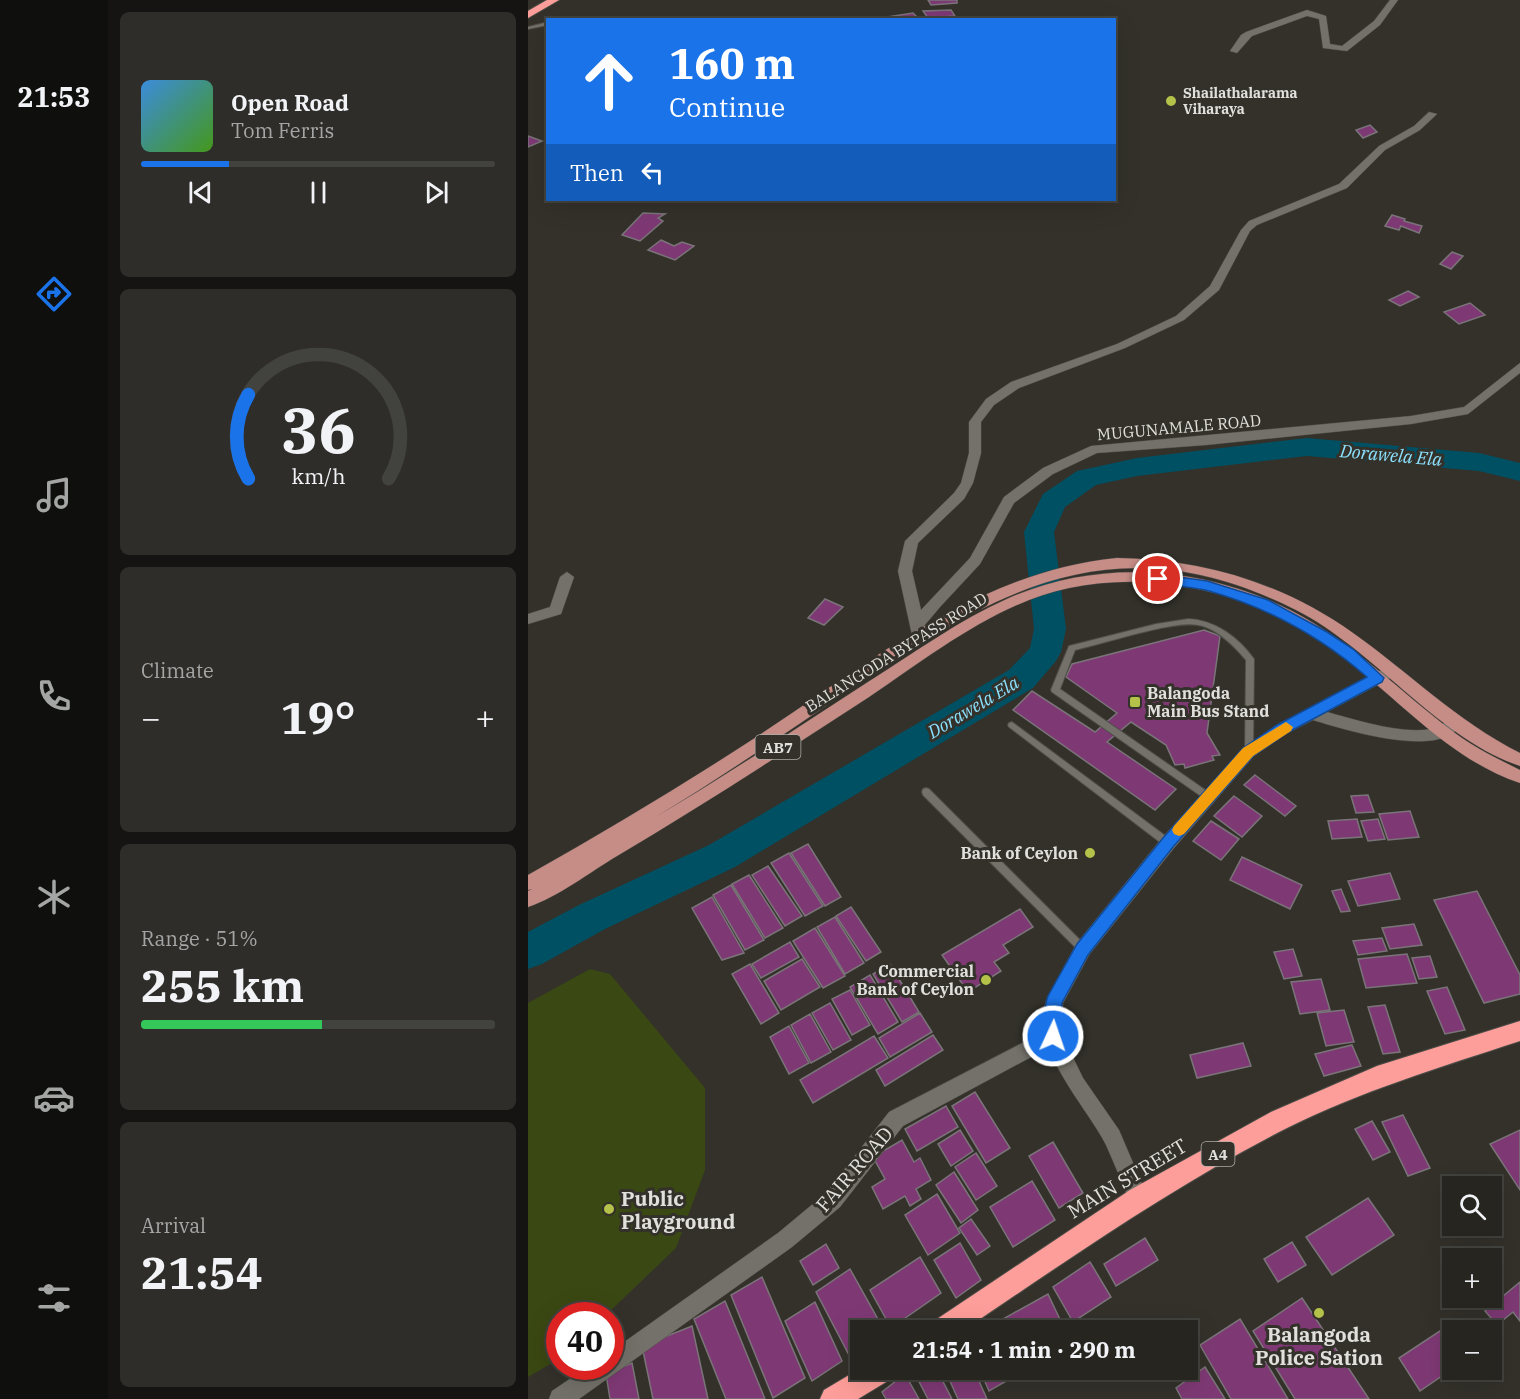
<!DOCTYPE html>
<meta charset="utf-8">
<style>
body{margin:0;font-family:"IBM Plex Serif",serif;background:#2e2d29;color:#f1f3f6;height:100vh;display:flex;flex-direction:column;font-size:22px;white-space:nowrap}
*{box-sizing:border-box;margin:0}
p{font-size:20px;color:#a4a5a5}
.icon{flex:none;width:33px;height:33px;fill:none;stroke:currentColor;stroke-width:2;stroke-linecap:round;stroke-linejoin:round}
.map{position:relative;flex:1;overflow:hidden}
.panel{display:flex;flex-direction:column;gap:12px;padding:12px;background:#151412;width:420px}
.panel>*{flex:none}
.guide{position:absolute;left:18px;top:18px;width:570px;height:183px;border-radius:0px;box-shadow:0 6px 24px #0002,0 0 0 2px #42423e;background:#1a73e8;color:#fff;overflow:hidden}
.buttons{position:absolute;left:914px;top:1176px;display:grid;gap:12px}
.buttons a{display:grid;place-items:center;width:60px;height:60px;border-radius:0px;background:#262520;box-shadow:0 6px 24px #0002,0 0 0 2px #42423e;font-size:30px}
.speed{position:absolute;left:18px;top:1302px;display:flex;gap:12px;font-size:30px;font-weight:700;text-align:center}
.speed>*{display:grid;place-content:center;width:78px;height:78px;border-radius:50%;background:#262520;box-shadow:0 6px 24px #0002,0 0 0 2px #42423e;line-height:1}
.speed .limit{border:9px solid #d22;background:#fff;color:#111}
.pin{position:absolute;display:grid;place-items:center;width:51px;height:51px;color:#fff;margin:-26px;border:3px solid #fff;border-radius:50%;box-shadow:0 2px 6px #0007}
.me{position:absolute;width:66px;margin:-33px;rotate:3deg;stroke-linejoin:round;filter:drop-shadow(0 0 4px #0008)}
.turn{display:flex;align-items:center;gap:21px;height:126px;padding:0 24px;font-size:27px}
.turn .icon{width:78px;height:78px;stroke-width:2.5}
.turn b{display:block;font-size:42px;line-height:51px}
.then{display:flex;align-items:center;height:57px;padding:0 24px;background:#0003;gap:12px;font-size:22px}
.big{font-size:45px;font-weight:800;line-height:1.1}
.panel .tile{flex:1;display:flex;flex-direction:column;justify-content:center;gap:9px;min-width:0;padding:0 21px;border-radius:9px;background:#2e2d29}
.panel .dial{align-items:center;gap:0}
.dial svg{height:156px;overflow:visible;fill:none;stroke:#42423e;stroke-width:7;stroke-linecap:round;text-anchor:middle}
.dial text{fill:#f1f3f6;stroke:none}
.song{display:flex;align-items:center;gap:18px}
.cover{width:72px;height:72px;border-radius:9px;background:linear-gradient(135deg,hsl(210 70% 55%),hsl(100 70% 35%))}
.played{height:6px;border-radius:3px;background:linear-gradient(90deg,#1a73e8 25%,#42423e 25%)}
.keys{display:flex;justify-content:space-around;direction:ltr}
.heat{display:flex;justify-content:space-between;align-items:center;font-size:33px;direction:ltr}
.charge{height:9px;border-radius:4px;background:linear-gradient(90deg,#34c759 51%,#42423e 0)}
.trip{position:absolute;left:322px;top:1320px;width:348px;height:60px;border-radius:0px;background:#262520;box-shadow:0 6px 24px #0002,0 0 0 2px #42423e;font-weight:800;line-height:60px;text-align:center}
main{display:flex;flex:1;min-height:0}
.tab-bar{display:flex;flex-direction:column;width:108px;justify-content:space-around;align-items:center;background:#0f0f0d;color:#a4a5a5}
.tab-bar .icon{width:42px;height:42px}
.tab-bar .current{color:#1a73e8}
.tab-bar b{font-size:27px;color:#f1f3f6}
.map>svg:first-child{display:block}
.green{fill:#3a4813}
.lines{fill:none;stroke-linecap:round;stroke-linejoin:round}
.river{fill:#005064;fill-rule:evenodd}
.building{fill:#7e3974;stroke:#7a7479;stroke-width:1.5}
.lane-casing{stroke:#4e4d47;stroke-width:2}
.street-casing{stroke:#4e4d47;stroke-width:1}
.secondary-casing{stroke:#4e4d47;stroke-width:1}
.primary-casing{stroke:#4e4d47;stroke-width:1}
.highway-casing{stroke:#4e4d47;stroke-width:2}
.lane{fill:#737169;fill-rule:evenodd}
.street{fill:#737169;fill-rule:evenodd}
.secondary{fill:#737169;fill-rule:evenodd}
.primary{fill:#c68c86;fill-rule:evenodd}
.highway{fill:#fe9e9a;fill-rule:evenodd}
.route{fill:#1a73e8;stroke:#114b97;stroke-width:1.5}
.slow{fill:#f59e0b}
.poi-dot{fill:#b5c249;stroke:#33312a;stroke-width:2}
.labels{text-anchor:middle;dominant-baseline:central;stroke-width:6;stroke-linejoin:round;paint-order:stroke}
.far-poi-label{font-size:14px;font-weight:bold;fill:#e1e0dc;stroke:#33312a;text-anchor:start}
.shield{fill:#33312a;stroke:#adaca7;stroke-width:1.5}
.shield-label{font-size:15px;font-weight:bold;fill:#e1e0dc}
.street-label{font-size:16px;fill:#e1e0dc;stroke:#33312a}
.poi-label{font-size:16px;font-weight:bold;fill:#e1e0dc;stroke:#33312a;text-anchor:end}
.water-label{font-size:18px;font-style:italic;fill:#8ce1fe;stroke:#33312a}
.near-street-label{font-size:20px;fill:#e1e0dc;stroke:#33312a}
.near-poi-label{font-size:20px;font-weight:bold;fill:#e1e0dc;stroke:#33312a;text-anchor:start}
</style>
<main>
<nav class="tab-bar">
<b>21:53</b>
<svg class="icon current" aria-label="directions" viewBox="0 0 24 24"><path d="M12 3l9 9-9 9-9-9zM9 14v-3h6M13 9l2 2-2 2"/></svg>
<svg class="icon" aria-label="music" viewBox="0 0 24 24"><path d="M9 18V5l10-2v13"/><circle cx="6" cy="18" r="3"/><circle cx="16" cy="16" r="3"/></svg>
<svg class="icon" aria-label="phone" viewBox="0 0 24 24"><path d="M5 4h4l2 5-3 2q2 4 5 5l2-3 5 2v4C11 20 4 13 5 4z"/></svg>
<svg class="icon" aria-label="climate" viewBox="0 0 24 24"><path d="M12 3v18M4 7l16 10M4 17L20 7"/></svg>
<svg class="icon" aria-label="car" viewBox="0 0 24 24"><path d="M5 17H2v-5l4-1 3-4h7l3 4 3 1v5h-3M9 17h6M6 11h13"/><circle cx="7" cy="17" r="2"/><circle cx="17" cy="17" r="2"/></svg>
<svg class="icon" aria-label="filters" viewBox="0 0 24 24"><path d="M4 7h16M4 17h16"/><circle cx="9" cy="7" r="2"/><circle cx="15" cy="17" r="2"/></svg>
</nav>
<section class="panel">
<div class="tile">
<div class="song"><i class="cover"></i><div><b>Open Road</b><p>Tom Ferris</p></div></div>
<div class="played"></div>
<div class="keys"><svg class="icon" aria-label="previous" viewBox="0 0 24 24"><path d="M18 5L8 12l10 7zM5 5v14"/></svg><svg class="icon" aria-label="pause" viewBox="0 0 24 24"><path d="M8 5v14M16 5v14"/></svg><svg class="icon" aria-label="next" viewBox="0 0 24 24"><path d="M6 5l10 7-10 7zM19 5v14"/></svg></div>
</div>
<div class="tile dial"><svg viewBox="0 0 100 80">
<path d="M14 69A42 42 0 1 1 86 69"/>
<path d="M14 69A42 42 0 0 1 14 26" stroke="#1a73e8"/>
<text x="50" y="56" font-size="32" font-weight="700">36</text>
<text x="50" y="72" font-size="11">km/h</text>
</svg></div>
<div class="tile"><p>Climate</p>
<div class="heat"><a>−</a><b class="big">19°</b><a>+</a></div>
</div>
<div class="tile"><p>Range · 51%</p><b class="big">255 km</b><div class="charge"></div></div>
<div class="tile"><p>Arrival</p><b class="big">21:54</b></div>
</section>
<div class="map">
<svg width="992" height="1399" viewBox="0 0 992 1399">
<rect width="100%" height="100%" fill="#33312a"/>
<!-- green -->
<path class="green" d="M62,969L82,974L177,1088V1170L148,1248L78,1315L32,1316L31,1359L0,1377V1003Z"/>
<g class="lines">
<!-- river -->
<path class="river" d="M779,438L951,453L992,463V481L951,471L779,456L609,476L568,485L537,507L526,532L538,629L533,652L528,661L505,688L207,867L77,929L14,964L0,969V932L51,905L181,845L481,670L502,648L506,629L496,532L515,494L549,471L609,458Z"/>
</g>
<!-- building -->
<g class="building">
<path d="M400,0H429V3L403,5Z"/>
<path d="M423,10L427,16L400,18L395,11Z"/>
<path d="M385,13L391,19L362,20L359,17Z"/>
<path d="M842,125L849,132L835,138L828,130Z"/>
<path d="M0,136L14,141L0,147Z"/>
<path d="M115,213L137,214L130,218L135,221L112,241L94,235Z"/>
<path d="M864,215L877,219L876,221L894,226L891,233L873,226L871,230L857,226Z"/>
<path d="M133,240L146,246L154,242L166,246L147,260L120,250Z"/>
<path d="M924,252L935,256L923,269L912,264Z"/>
<path d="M880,291L891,297L872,306L861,300Z"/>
<path d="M942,303L957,315L931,324L916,312Z"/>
<path d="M297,599L315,607L296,625L280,618Z"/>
<path d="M676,630L692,636L679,733L692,755L684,756L686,760L657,768L656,764L647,765L638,745L603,722L579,742L648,789L627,810L485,710L504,691L567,732L589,713L538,677L544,664Z"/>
<path d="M727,775L768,806L757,816L716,785Z"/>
<path d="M840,795L846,812L828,813L823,796Z"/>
<path d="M706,796L734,816L714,837L686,816Z"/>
<path d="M882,811L891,837L860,840L851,814Z"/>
<path d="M829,819L834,837L804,839L800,821Z"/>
<path d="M850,819L857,839L840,841L833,821Z"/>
<path d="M683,821L711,839L693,860L665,841Z"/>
<path d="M280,844L313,897L297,906L263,853Z"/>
<path d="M261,853L295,906L277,916L243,863Z"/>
<path d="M714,857L774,885L762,909L702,880Z"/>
<path d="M240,866L274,916L257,926L224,875Z"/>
<path d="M862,873L872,899L830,906L820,881Z"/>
<path d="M221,875L255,928L237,938L204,884Z"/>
<path d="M203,885L236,940L217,950L185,895Z"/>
<path d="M813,889L822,911L813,912L804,891Z"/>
<path d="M949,891L992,975V994L956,1003L906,900Z"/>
<path d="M184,897L216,953L194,960L164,908Z"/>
<path d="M323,907L353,952L338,961L308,916Z"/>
<path d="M492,909L505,927L475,945L481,953L466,962L473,971L440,992L414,955Z"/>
<path d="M307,917L336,963L317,974L289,927Z"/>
<path d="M886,924L894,945L862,949L854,928Z"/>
<path d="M287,928L317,976L295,988L265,941Z"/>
<path d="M854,938L859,951L830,955L825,941Z"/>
<path d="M262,942L271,957L233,978L224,964Z"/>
<path d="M765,949L774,976L756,979L746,952Z"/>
<path d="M879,954L889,983L838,988L830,959Z"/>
<path d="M902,956L909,977L891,979L884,958Z"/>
<path d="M274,959L292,987L253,1010L236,981Z"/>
<path d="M222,964L251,1013L233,1024L204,974Z"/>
<path d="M362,964L391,1012L374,1022L345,974Z"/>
<path d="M342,975L370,1022L350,1034L322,987Z"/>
<path d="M793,979L802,1010L772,1014L763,982Z"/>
<path d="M919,987L937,1030L917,1034L899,991Z"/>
<path d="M322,990L342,1025L324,1035L304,999Z"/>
<path d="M302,1003L323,1040L305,1050L284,1013Z"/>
<path d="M857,1005L872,1052L855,1054L840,1007Z"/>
<path d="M816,1010L826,1042L798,1046L789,1013Z"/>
<path d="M392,1013L404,1032L362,1057L351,1038Z"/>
<path d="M282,1014L303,1052L283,1063L263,1025Z"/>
<path d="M261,1026L281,1063L261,1074L242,1037Z"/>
<path d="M405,1035L415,1050L357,1086L348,1070Z"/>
<path d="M346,1036L360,1058L285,1103L272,1080Z"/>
<path d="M715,1043L723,1066L669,1078L662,1055Z"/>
<path d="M824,1045L833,1066L796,1076L787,1054Z"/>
<path d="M447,1092L482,1148L458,1163L424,1106Z"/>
<path d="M418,1106L430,1127L389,1151L377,1129Z"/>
<path d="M875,1115L902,1168L880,1176L854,1122Z"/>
<path d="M844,1121L862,1152L845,1160L827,1129Z"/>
<path d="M432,1130L445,1151L423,1166L410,1144Z"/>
<path d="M992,1130V1190L962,1144Z"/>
<path d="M374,1140L386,1162L392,1158L403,1180L388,1189L393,1199L382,1206L377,1196L355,1209L344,1187L357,1179L345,1157Z"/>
<path d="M525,1142L555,1193L531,1208L501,1156Z"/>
<path d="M448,1153L469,1186L448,1200L427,1167Z"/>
<path d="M426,1172L450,1210L433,1223L408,1185Z"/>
<path d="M504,1181L527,1220L485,1247L462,1207Z"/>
<path d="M409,1194L432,1233L400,1255L377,1215Z"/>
<path d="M840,1198L866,1235L804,1275L778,1237Z"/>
<path d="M443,1219L462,1246L449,1255L431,1228Z"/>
<path d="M617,1238L630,1260L588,1286L576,1264Z"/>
<path d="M764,1242L778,1265L750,1282L736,1259Z"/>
<path d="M432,1243L453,1280L428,1298L406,1260Z"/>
<path d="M298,1244L311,1268L285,1285L272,1261Z"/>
<path d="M392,1257L413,1293L363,1328L342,1290Z"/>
<path d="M562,1262L583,1297L545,1322L525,1287Z"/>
<path d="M322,1269L356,1330H333V1350L322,1357L288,1292Z"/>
<path d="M234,1277L277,1378L245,1398L203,1295Z"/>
<path d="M992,1282V1321L985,1312L969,1325L957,1311Z"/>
<path d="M520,1294L537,1330H468L466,1324Z"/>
<path d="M774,1298L841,1399H767L725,1331Z"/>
<path d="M197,1301L237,1399H198L166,1319Z"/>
<path d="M287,1302L314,1361L284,1381L257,1321Z"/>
<path d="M712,1319L760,1399H703L672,1345Z"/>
<path d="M927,1321L934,1330H924V1369L892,1391L871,1358Z"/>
<path d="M164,1326L180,1399H125L114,1346Z"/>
<path d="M104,1363L111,1399H82L78,1374Z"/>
<path d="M677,1367L697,1399H654L648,1388Z"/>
<path d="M385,1370H409L424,1399H400Z"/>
<path d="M417,1370H446L459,1399H430Z"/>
<path d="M452,1370H478L482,1379L461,1391Z"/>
<path d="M377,1374L391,1399H358L354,1392Z"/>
</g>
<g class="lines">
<!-- lane casing -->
<g class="lane-casing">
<g id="lane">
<path d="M20,22V25L0,29V27Z"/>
<path d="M660,619C687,620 710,637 726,659L725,752L724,754H718L717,752L718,660C706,646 689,628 670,625C658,623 645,626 633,628C604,634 576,643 547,650L532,689L683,794L684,797L683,800L680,801L524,692L523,690L541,646L628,624Z"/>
<path d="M484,722L643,840L645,843L643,846L640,847L637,846L481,727L480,725L481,723Z"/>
<path d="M398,788L401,789L558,946L560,949L558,952L555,953L552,952L395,795L394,792L395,789Z"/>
</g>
</g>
<!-- street casing -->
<g class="street-casing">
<g id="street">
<path d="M862,0H870L852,25L819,51L795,48L791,19L779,16L724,36L709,53L702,51L713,35L718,32L779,10L798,16L802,44L814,46L846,21Z"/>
<path d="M901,112L909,114L892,130L857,150L819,188L729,225L722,231L691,290L656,320L597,348L491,388L466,405L453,422V453L445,483L436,499L390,543L384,571L393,610L442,558L476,497L515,468L563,446L883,416L936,407L992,363V373L940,414L883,424L678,445L569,453L525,474L486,503L452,564L412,607L396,626L394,635H384L370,571L377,541L426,493L433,483L441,453V422L458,399L483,382L589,344L648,316L682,286L713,230L721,221L811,184L851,146L886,126Z"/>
<path d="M39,572L46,577L33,614L0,624V614L22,607L32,577Z"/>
<path d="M525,1027L531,1030L534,1036L531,1042L375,1126L312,1207L264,1247L51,1399H21L24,1391L61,1366H82V1352L250,1233L298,1193L361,1112Z"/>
</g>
</g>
<!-- secondary casing -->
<g class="secondary-casing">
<path id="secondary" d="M863,665L868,667L870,671L868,675L799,712C828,720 878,736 907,728C913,726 918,721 924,719L929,721L932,725C913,760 814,729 785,720L759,733L726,756L646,848L561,955L535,1003L534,1035L555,1078L591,1130L620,1198L617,1205L610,1208L603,1205C595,1185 587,1165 578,1145C558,1105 498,1045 520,996L549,943L634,838L716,748L749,725Z"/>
</g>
<!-- primary casing -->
<g class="primary-casing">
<path id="primary" d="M589,558C674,559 755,583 825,633C883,674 927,720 992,753V766C909,738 847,650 768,610C581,516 460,595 305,701C246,741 187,781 126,818C199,775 269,728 340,682C386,653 431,620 481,598C572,558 676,566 764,611C826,643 872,692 927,733C947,748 970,759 992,770V783C926,761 878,707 825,665C792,638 755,616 716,602C660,582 600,576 541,588C468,603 402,656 341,697C258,751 175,805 89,856C62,872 30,897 0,907V891L4,889L0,890V875C78,831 155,785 230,736C341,663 452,571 589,558Z"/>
</g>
<!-- highway casing -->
<g class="highway-casing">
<g id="highway">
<path d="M19,0H31L0,18V11Z"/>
<path d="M992,1021V1041C913,1067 833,1091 759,1128C645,1186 541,1259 436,1330H403L406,1321L602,1190L743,1112L849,1066Z"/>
<path d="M333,1368L367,1370L363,1379L330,1399H292L296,1390Z"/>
</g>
</g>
<!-- lane -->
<use href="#lane" class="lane"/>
<!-- street -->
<use href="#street" class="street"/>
<!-- secondary -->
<use href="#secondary" class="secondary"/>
<!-- primary -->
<use href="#primary" class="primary"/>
<!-- highway -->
<use href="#highway" class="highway"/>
</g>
<!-- route -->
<path class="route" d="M630,574L679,581L740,600L799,632L825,649L856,678L854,682L759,733L725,756L712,771L645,847L560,955L534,1003L533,1036L531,1041L525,1044L519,1041C514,1030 516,1007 520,996L549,944L635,838L715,748L749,725L839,677C793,637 741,608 681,591C663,586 644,587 626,582L624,579L626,576Z"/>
<!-- slow -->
<path class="slow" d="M758,722L765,727L763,731L725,756L656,834L651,836L646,834L644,830L646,826L715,748Z"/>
<!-- markers -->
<g class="poi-dot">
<circle cx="643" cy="101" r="6"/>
<rect x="601" y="696" width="12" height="12" rx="3"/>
<circle cx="562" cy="853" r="6"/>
<circle cx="458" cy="980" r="6"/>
<circle cx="81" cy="1209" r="6"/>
<circle cx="791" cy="1313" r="6"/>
</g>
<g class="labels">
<!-- far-poi labels -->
<g class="far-poi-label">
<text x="655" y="93">Shailathalarama<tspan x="655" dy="16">Viharaya</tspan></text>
</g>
<!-- shield labels -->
<g class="shield">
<rect x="227.5" y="735" width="45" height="24" rx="4.5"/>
<rect x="673.5" y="1142" width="33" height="24" rx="4.5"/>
</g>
<g class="shield-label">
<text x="250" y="747">AB7</text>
<text x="690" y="1154">A4</text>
</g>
<!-- street labels -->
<g class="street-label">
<text transform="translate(651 427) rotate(-5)">MUGUNAMALE ROAD</text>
<text transform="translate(368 652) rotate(-32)">BALANGODA BYPASS ROAD</text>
</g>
<!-- poi labels -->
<g class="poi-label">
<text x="619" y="693" text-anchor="start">Balangoda<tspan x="619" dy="18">Main Bus Stand</tspan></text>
<text x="550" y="853">Bank of Ceylon</text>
<text x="446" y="971">Commercial<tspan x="446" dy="18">Bank of Ceylon</tspan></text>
</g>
<!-- water labels -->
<g class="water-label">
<text transform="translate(863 455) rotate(5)">Dorawela Ela</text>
<text transform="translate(445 707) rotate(-31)">Dorawela Ela</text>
</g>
<!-- near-street labels -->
<g class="near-street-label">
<text transform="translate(326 1169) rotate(-49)">FAIR ROAD</text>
<text transform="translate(599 1178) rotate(-31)">MAIN STREET</text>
</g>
<!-- near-poi labels -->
<g class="near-poi-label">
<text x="93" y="1198">Public<tspan x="93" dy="23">Playground</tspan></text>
<text x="791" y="1334" text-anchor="middle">Balangoda<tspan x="791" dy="23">Police Sation</tspan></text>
</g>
</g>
</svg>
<div class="buttons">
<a><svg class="icon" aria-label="search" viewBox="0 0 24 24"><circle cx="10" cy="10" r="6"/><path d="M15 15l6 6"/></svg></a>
<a>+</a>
<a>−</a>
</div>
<div class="speed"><div class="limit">40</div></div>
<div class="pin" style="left:630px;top:579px;background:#d93025"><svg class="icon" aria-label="arrive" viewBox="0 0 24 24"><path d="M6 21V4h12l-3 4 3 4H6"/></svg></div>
<svg class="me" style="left:525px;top:1036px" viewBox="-20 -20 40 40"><circle r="17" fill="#1a73e8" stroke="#fff" stroke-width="3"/><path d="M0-11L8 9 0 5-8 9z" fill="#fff"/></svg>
<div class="trip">21:54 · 1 min · 290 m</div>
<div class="guide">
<div class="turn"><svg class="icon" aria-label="ahead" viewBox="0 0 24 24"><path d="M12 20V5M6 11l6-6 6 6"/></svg><div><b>160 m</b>Continue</div></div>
<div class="then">Then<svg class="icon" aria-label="left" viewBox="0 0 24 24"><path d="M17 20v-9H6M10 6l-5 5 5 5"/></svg></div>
</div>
</div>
</main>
